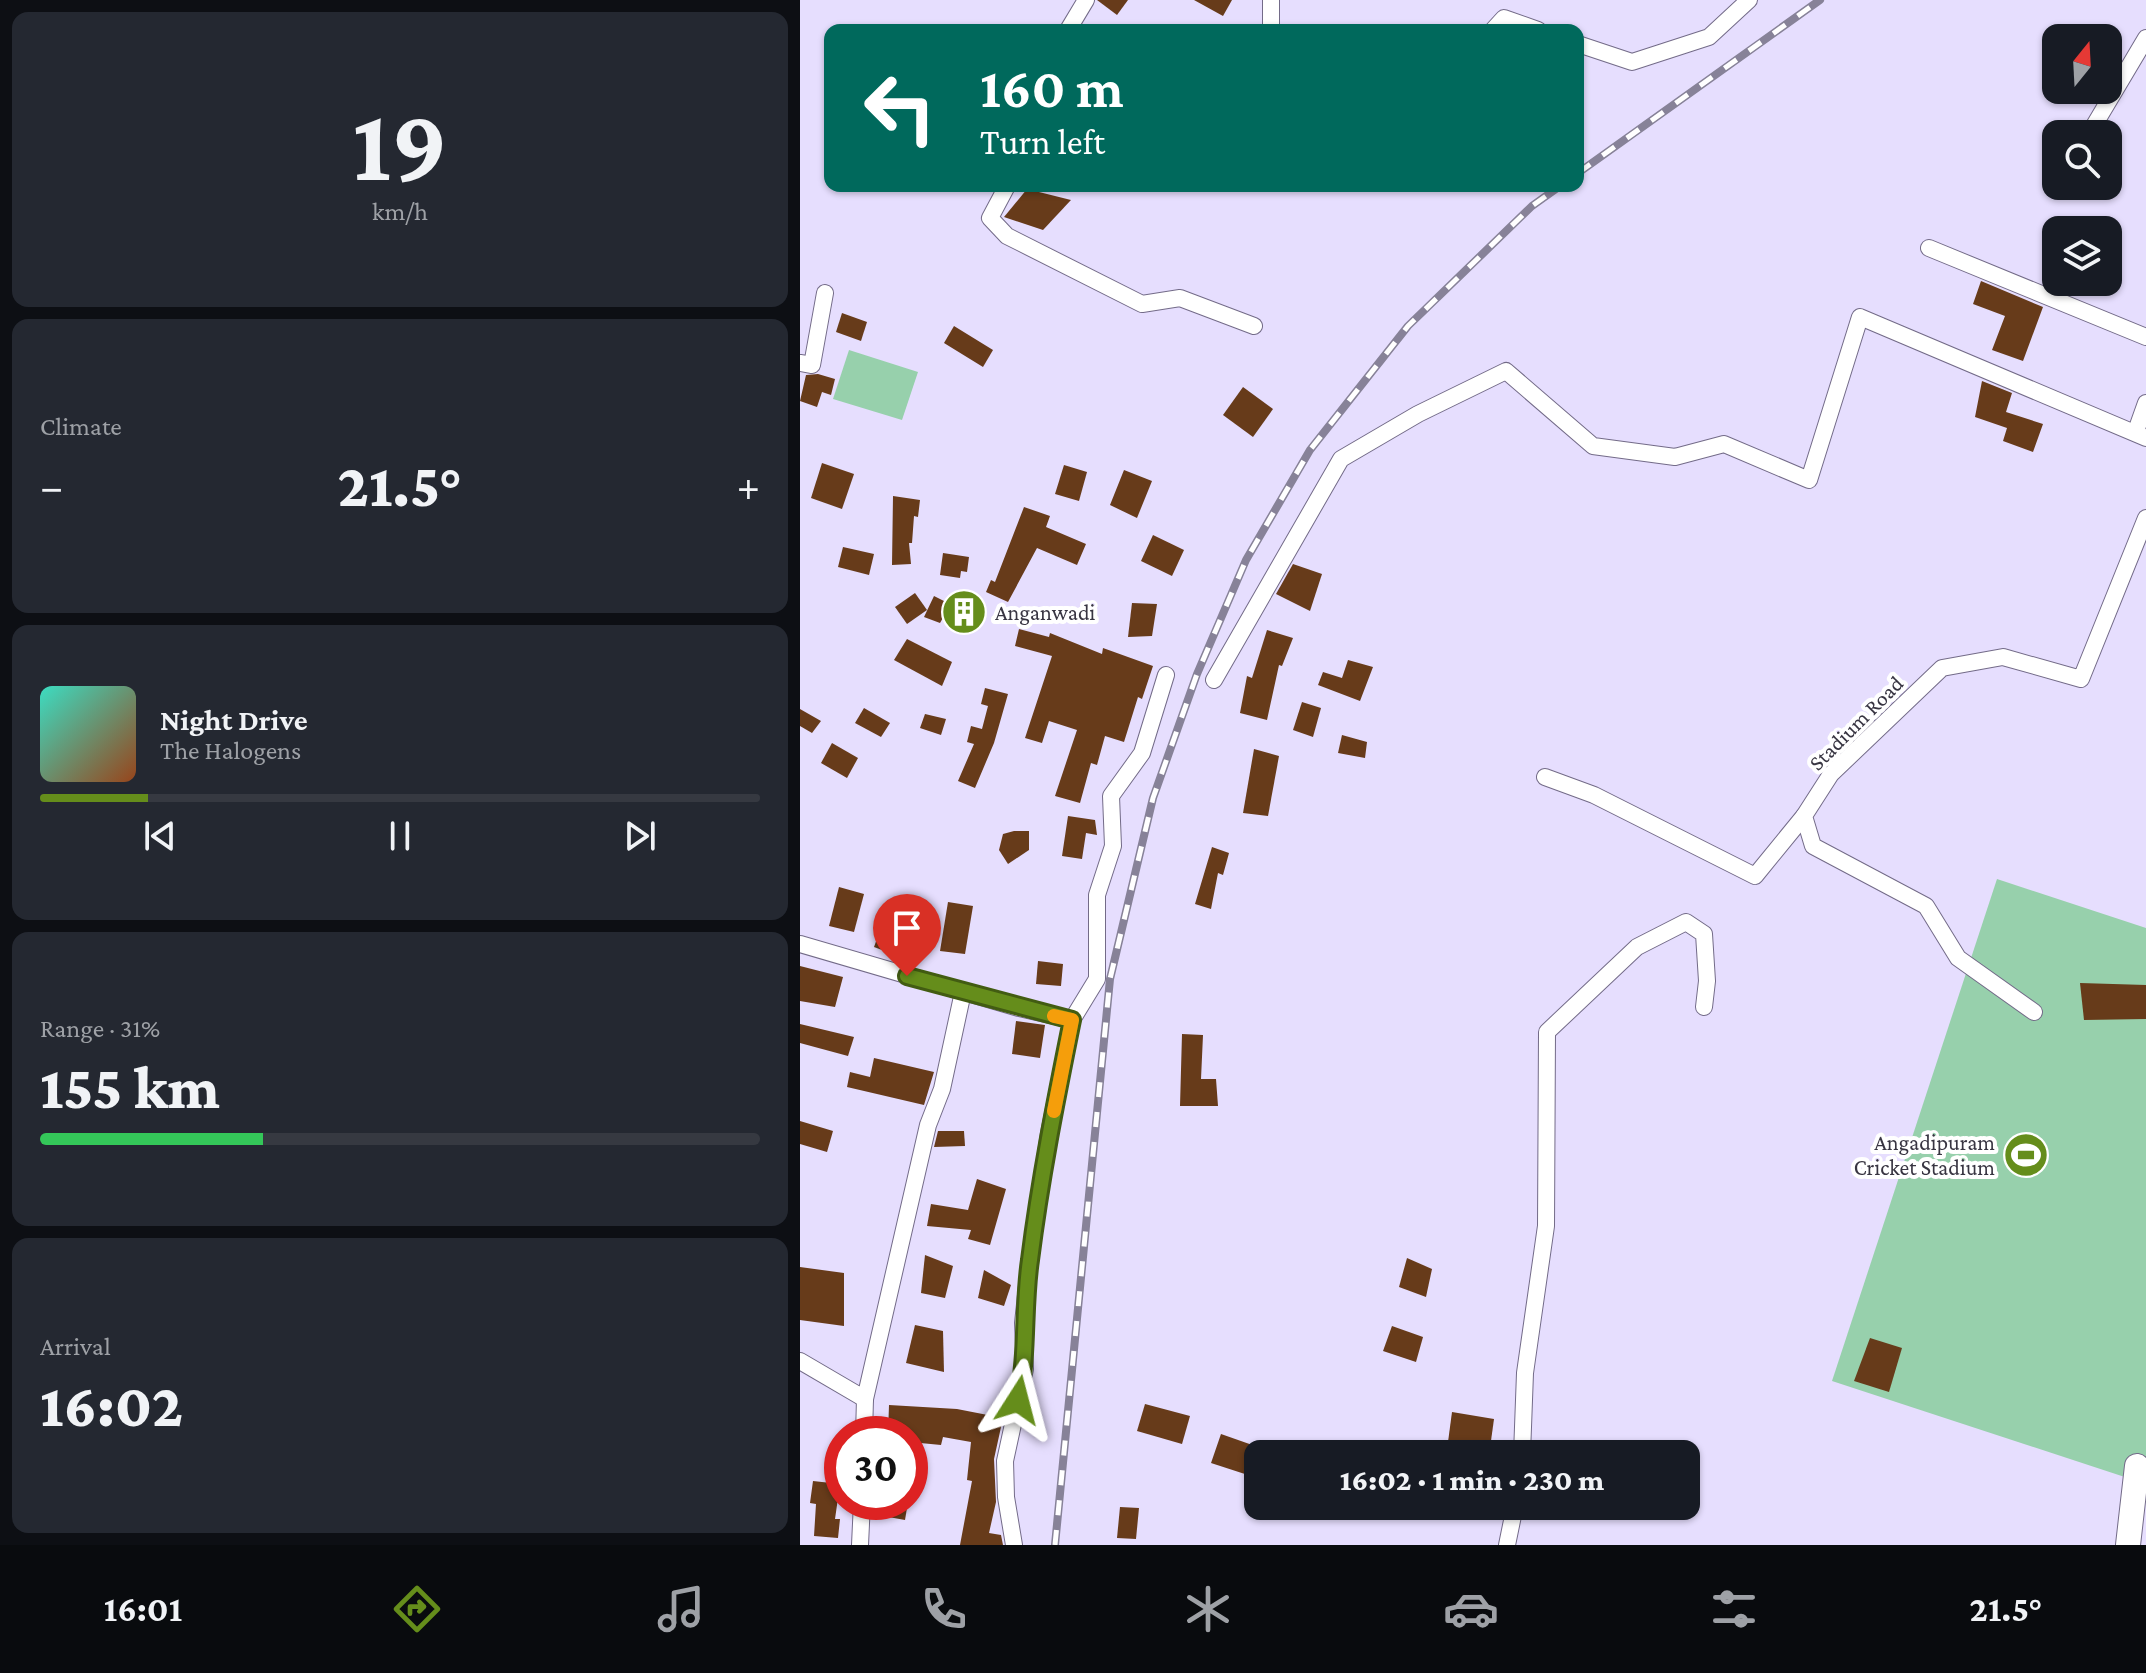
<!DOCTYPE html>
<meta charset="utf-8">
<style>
body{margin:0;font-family:"Crimson Pro",serif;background:#242831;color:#f1f3f6;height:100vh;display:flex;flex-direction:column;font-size:30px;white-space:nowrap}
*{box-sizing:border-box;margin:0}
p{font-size:26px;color:#9ea1a6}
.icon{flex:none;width:44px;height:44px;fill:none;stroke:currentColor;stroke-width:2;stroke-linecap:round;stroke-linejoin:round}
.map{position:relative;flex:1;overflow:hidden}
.side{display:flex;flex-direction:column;gap:12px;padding:12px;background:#0d0f14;width:800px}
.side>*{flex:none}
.hud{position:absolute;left:24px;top:24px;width:760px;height:168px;border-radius:16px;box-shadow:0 2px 6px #0004;background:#00695c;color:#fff;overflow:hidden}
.needle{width:52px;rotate:18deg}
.tools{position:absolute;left:1242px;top:24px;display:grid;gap:16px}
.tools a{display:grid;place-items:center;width:80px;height:80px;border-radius:16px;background:#171b24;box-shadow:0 2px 6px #0004;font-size:40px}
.speed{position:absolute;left:24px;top:1416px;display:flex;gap:16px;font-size:40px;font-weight:700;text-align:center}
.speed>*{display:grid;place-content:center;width:104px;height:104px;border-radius:50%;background:#171b24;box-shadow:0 2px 6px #0004;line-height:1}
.speed .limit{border:12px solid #d22;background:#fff;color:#111}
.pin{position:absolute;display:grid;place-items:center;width:68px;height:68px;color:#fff;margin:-82px -34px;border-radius:50% 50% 50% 0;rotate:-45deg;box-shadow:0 0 8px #0007}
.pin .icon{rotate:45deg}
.me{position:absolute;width:88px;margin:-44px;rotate:9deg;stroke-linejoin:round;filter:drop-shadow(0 0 6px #0008)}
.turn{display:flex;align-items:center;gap:28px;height:168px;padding:0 24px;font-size:36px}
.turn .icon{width:104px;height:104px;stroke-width:2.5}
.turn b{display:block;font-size:56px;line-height:68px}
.big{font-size:60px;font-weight:800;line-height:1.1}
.side .tile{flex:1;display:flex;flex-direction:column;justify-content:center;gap:12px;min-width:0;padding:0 28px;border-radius:16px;background:#242831}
.side .dial{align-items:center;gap:0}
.dial b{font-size:104px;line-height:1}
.song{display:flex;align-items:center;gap:24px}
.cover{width:96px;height:96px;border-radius:12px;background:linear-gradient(135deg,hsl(170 70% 55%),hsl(20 70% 35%))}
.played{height:8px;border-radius:4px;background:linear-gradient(90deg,#658d1b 15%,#363941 15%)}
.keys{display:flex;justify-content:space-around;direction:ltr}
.heat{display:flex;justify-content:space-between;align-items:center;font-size:44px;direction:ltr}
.charge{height:12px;border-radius:6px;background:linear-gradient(90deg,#34c759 31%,#363941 0)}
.trip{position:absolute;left:444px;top:1440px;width:456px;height:80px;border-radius:16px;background:#171b24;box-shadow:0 2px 6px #0004;font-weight:800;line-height:80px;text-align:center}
.menu{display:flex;height:128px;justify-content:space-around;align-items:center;background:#090b0e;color:#9ea1a6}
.menu .icon{width:56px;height:56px}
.menu .current{color:#658d1b}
.menu b{font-size:36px;color:#f1f3f6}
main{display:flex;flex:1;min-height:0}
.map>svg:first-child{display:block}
.green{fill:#97d0ac}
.building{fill:#673b1a}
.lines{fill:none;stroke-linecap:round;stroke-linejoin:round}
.street-casing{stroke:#736b88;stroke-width:18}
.secondary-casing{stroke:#736b88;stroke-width:26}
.street{stroke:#fff;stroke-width:16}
.secondary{stroke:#fff;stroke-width:24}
.rail-casing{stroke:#878298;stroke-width:8}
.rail{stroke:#fff;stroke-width:5;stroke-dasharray:15;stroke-linecap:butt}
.route-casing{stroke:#425c12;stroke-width:20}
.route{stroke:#658d1b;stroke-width:14}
.slow{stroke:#f59e0b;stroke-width:14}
.labels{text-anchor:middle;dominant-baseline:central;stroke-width:8;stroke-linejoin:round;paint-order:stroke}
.poi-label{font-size:22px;fill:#383542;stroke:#fff;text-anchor:start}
.street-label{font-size:22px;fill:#383542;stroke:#fff}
</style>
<main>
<section class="side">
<div class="tile dial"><b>19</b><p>km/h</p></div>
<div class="tile"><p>Climate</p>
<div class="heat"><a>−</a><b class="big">21.5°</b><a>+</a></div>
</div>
<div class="tile">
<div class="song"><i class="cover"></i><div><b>Night Drive</b><p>The Halogens</p></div></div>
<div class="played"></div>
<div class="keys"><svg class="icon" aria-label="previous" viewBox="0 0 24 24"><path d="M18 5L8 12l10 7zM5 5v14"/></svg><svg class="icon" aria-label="pause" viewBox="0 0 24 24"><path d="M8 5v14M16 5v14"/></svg><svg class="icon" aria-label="next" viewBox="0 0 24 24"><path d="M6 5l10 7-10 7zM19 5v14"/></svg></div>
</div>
<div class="tile"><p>Range · 31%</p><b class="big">155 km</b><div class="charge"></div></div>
<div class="tile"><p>Arrival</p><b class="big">16:02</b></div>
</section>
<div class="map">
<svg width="1346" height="1545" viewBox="0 0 1346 1545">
<rect width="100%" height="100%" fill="#e6defe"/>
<!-- green -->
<g class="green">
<path d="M49,350L118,372L102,420L33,399Z"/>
<path d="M1197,879L1346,928V1484L1032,1381Z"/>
</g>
<!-- building -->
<g class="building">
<path d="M297,0H328L317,15Z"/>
<path d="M394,0H432L423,16Z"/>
<path d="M227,189L271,200L243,230L204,217Z"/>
<path d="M1181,281L1243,307L1223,361L1192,350L1205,316L1173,304Z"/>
<path d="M42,313L67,322L61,341L36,332Z"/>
<path d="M154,326L193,350L183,367L144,343Z"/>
<path d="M18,374L35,379L31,395L22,392L17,407L0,401L6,375Z"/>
<path d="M1182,381L1212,393L1206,412L1243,424L1233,452L1203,441L1207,428L1175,417Z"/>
<path d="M443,387L473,409L453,437L423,415Z"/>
<path d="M22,463L54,474L42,509L11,498Z"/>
<path d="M264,465L287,472L279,501L255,494Z"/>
<path d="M324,470L352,481L337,518L310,505Z"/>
<path d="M93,496L120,500L118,517L114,516L112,543H109L111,564L92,565Z"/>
<path d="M224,507L250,516L246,527L286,544L277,565L237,548L208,602L186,592L191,580L195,582Z"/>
<path d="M353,535L384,550L372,576L341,561Z"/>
<path d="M43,547L74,554L69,575L38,567Z"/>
<path d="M143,553L169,557L167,572L161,571L160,578L140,575Z"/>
<path d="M493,564L522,574L510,611L476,594Z"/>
<path d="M115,593L127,610L107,624L95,607Z"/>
<path d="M134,596L162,610L160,624L144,616L140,623L124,617Z"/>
<path d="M332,603L357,604L352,636L328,637Z"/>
<path d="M219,629L249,637L250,633L302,654L303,648L353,666L342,699L338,697L324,742L305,736L297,765L291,763L280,803L255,796L277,730L249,721L242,743L225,738L252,656L215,646Z"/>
<path d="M467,630L493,638L482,666L479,665L467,720L440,713L447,676L452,678Z"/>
<path d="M107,639L152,662L142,686L94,660Z"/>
<path d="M548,660L573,667L560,701L518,685L523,672L542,678Z"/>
<path d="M185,688L208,694L194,743L175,788L158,781L174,744L167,742L171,726L182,729L188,706L181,704Z"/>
<path d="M502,702L521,708L513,737L493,730Z"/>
<path d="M64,708L90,723L81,737L55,723Z"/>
<path d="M0,709L21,721L12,733L0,726Z"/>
<path d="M125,714L146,719L141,735L120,728Z"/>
<path d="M542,735L567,742L565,758L538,753Z"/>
<path d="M32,743L58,758L47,778L21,763Z"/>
<path d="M454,749L479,756L468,816L443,813Z"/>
<path d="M268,816L295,820L297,835L286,833L282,859L262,856Z"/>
<path d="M214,831H229V850L208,864L199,850L203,834Z"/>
<path d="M412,847L429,853L423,875L418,873L411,909L395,904Z"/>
<path d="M39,887L64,894L54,932L29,926Z"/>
<path d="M148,902L173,906L165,954L140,951Z"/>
<path d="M85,917L109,926L98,956L74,947Z"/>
<path d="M238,961L263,964L261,986L236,984Z"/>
<path d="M0,966L43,977L35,1007L0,1001Z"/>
<path d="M1280,983L1346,985V1019L1284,1020Z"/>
<path d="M216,1021L245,1025L240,1058L212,1054Z"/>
<path d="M0,1024L54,1037L48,1056L0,1043Z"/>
<path d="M382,1034L403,1035L401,1079H416L418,1106H380Z"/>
<path d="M74,1058L134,1072L124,1105L47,1087L50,1072L70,1077Z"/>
<path d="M0,1121L33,1131L27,1152L0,1144Z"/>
<path d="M138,1131H164L165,1146L134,1147Z"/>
<path d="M177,1179L206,1189L190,1245L168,1239L171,1230L127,1226L131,1204L168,1210Z"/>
<path d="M125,1255L153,1266L145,1298L121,1293Z"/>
<path d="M607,1258L632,1269L626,1297L599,1287Z"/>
<path d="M0,1267L44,1273V1326L0,1320Z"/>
<path d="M184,1270L211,1285L204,1306L178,1298Z"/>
<path d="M115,1325L143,1331L144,1372L106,1363Z"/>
<path d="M592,1326L623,1337L616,1362L583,1351Z"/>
<path d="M1070,1338L1102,1348L1089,1392L1054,1381Z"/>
<path d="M345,1404L390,1416L382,1444L337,1431Z"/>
<path d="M89,1405L157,1409L203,1418L194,1459L196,1502L189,1533L201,1535L203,1545H160L172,1481L167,1480L171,1442L143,1437L141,1445L110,1442V1434H88Z"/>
<path d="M652,1412L694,1419L690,1448L648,1442Z"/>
<path d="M421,1434L458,1447L451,1476L411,1463Z"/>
<path d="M13,1481L40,1484L35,1519H40L38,1538L14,1536L16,1504L10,1503Z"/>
<path d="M74,1502H108L105,1520L72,1514Z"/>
<path d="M320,1507L339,1508L336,1539L317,1538Z"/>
</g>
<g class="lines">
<!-- street casing -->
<g class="street-casing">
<g id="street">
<path d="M471,0V30"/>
<path d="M268,30L286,0"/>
<path d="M693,30L704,18L738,30"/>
<path d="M778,44L832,62L909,37L949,0"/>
<path d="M1289,134L1346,38"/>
<path d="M207,186L190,218L207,236L342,304L380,298L454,326"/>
<path d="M1129,248L1346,337"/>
<path d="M0,363L12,365L25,293"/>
<path d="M1336,431L1346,403"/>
<path d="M414,680L541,459L618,414L706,371L793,446L875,457L924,444L1009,480L1060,317L1346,438"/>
<path d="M745,777L794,795L955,876L1004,816"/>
<path d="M0,944L219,1008L272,1020"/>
<path d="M1234,1012L1158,958L1126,906L1013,846L1004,816L1031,774L1142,668L1203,657L1281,679L1346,518"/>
<path d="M0,1361L65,1399L128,1125L142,1089L163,992"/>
<path d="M64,1434L65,1399"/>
<path d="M722,1454L725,1373L746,1226L747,1032L837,947L886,922L904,934L907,981L904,1007"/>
<path d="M60,1545L62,1502"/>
<path d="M214,1545L206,1497L205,1461L225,1369L223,1323L230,1258L249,1133L272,1020L297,979V895L313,846L311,796L342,753L366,675"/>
<path d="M707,1545L715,1506"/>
</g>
</g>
<!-- secondary casing -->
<g class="secondary-casing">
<path id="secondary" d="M1328,1545L1337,1466"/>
</g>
<!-- street -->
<use href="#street" class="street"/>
<!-- secondary -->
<use href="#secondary" class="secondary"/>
<!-- rail casing -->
<g class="rail-casing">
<g id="rail">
<path d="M778,173L1020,0"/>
<path d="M255,1545L310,979L353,798L397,674L446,560L510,450L608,326L732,206L760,186"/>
</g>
</g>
<!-- rail -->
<use href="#rail" class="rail"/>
</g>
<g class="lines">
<!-- route casing -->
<g class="route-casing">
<path id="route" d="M107,976L272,1020C256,1099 240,1180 230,1260C223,1307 228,1354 218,1400"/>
</g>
<!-- route -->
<use href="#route" class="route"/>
<!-- slow -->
<path class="slow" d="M254,1111L272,1020L254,1016"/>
</g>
<!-- icons -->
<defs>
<g id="building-disc" transform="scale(2.3)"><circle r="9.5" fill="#658d1b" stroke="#fff"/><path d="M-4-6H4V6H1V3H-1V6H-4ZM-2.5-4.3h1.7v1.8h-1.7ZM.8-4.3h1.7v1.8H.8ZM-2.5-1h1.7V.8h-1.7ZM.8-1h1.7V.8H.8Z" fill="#fff"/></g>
<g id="stadium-disc" transform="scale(2.3)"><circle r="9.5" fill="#658d1b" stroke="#fff"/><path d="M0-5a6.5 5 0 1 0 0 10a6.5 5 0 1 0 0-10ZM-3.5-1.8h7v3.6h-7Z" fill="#fff"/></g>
</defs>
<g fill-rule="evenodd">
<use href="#building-disc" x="164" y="612"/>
<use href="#stadium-disc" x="1226" y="1155"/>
</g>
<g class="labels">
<!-- poi labels -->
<g class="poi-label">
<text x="195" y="612">Anganwadi</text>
<text x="1195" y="1142" text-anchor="end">Angadipuram<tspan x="1195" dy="25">Cricket Stadium</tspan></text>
</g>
<!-- street labels -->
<g class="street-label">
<text transform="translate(1056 723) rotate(-45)">Stadium Road</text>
</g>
</g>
</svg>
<div class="tools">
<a><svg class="needle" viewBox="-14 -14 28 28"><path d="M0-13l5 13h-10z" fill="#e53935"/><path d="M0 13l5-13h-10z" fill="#9ea1a6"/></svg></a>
<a><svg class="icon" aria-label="search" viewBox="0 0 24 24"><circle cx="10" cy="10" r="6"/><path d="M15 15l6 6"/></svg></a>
<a><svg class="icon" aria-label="layers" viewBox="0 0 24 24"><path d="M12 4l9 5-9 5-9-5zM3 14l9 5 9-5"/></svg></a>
</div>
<div class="speed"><div class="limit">30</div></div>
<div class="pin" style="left:107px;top:976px;background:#d93025"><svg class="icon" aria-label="arrive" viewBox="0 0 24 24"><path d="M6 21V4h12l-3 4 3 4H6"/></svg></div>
<svg class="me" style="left:218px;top:1400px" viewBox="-20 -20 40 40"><path d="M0-17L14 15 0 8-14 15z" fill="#658d1b" stroke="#fff" stroke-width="4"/></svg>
<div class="trip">16:02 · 1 min · 230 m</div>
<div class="hud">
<div class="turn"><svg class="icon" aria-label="left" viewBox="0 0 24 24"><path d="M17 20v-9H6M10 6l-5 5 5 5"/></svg><div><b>160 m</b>Turn left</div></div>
</div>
</div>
</main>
<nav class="menu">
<b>16:01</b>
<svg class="icon current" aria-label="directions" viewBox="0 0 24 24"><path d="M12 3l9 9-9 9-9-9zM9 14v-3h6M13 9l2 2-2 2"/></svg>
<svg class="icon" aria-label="music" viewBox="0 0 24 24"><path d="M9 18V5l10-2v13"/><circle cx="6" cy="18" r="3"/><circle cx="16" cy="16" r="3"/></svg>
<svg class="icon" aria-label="phone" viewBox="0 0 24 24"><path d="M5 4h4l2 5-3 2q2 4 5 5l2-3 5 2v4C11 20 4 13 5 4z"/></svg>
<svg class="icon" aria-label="climate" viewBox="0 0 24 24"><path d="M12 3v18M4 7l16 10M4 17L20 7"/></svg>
<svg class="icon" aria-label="car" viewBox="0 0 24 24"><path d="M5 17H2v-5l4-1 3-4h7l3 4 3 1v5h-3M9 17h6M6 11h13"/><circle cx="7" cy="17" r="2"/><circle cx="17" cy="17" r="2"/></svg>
<svg class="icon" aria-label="filters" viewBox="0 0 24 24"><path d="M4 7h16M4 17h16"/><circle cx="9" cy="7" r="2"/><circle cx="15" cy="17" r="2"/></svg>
<b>21.5°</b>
</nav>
